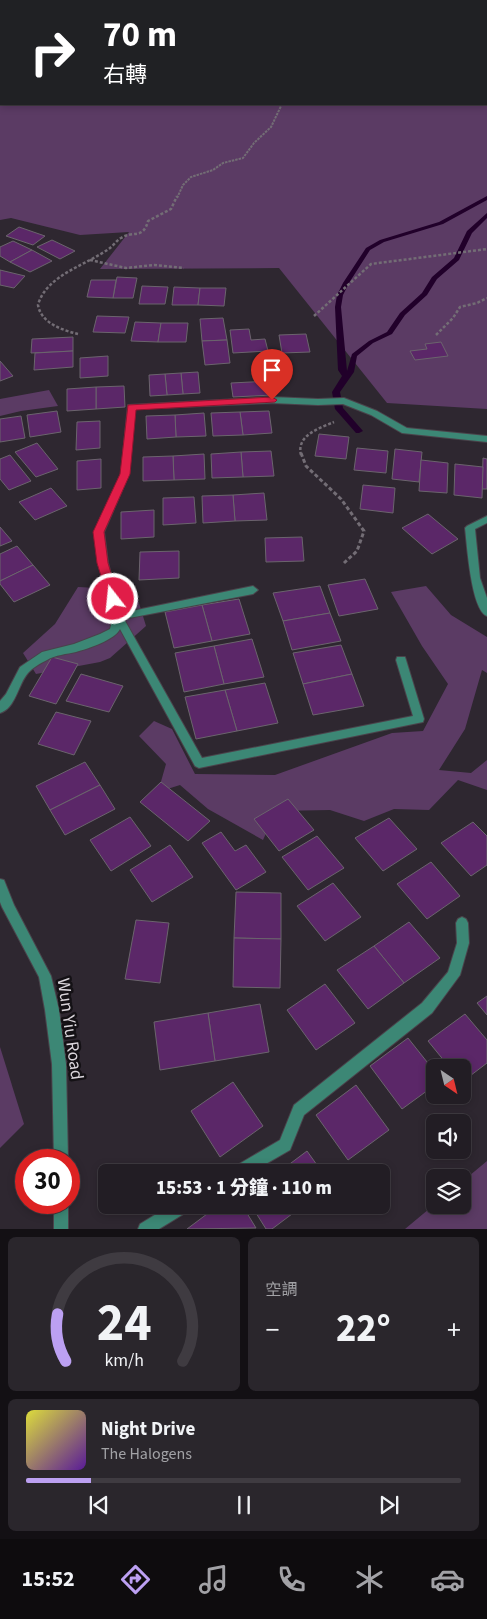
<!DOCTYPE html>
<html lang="zh-TW">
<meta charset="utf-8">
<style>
body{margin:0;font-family:"Source Sans 3","Noto Sans TC",sans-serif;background:#2a262c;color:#f1f3f6;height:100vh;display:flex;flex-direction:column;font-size:19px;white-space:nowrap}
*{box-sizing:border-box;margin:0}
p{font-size:16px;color:#a2a2a6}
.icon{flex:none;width:28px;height:28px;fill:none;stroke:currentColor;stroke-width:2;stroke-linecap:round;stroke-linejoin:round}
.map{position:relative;height:1229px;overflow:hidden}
.drawer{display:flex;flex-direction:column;gap:8px;padding:8px;background:#131014;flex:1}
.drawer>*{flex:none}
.top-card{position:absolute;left:0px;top:0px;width:488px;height:105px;box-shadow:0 2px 8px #0003,0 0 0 1px #3f3b41;background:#202124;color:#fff;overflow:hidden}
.needle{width:32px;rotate:145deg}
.buttons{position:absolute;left:426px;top:1059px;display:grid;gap:10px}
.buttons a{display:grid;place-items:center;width:45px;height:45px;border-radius:8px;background:#221d24;box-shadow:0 2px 8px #0003,0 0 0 1px #3f3b41;font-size:25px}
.speed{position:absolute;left:15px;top:1149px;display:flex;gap:10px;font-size:25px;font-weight:700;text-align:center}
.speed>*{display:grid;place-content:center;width:65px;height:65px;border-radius:50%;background:#221d24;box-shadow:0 2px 8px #0003,0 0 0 1px #3f3b41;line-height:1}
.speed .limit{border:8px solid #d22;background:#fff;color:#111}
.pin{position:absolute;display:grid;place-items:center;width:42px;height:42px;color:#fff;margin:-51px -21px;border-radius:50% 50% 50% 0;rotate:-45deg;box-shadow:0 0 5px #0007}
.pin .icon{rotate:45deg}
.me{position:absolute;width:55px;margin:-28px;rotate:344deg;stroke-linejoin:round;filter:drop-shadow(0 0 4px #0008)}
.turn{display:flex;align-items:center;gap:18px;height:105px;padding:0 20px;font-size:22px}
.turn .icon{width:65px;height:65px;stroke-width:2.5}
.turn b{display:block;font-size:35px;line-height:42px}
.big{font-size:38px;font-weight:800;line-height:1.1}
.drawer .tile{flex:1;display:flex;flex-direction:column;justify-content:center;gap:8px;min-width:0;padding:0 18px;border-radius:8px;background:#2a262c}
.drawer .dial{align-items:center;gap:0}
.dial svg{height:130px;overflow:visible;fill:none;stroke:#3f3b41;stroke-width:7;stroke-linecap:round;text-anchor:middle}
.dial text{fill:#f1f3f6;stroke:none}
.song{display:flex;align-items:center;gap:15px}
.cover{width:60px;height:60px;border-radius:8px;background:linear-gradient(135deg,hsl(60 70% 55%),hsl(270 70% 35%))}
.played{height:5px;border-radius:2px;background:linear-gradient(90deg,#bca0f2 15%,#3f3b41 15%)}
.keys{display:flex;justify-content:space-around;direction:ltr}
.heat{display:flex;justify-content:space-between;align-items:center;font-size:28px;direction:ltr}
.drawer .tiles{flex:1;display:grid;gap:8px;grid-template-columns:1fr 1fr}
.tile:last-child{grid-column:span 2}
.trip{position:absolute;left:98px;top:1164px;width:292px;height:50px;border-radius:8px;background:#221d24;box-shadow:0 2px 8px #0003,0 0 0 1px #3f3b41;font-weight:800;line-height:50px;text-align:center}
.menu{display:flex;height:80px;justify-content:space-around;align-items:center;background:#0e0c0e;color:#a2a2a6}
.menu .icon{width:35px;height:35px}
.menu .selected{color:#bca0f2}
.menu b{font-size:22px;color:#f1f3f6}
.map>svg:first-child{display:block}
.green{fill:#5b3b64;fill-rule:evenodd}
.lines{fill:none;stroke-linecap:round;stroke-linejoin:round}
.stream{fill:#21002a;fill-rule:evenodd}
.building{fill:#5b2768;stroke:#6b646d}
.lane-casing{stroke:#4a434b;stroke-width:2}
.street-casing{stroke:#4a434b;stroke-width:2}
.path-far2{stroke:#736d75;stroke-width:2;stroke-dasharray:2.5 1;stroke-linecap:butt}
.path-far1{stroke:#736d75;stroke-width:2.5;stroke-dasharray:3 2;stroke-linecap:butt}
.path{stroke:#736d75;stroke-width:3;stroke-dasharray:4 2.5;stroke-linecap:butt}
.lane{fill:#3c8775;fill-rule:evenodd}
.street{fill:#3c8775;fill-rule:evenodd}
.route{fill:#e11d48;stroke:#92132f}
.labels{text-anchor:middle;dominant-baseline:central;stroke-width:5;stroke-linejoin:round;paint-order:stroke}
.near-street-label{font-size:18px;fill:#dad5db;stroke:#141115}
</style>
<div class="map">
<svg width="487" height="1229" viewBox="0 0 487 1229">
<rect width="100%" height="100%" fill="#2e2730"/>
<!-- green -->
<g class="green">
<path d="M0,0H487V409L387,403L279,268L100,269L129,232L80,235L11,218L0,220ZM1,1H486V104H1Z"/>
<path d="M49,390L58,406L21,411L0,416V399Z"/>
<path d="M426,586L451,615L487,637V673L482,670L465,729L439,770L471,773L487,760V790L458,780L429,810L394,809L364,821L330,810L276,811L263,840L208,809L180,785L158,792L166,764L139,736L154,721L172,729L195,774L275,775L392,733L423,731L448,684L422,646L391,592Z"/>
<path d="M78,587L135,590L146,626L110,658L100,662L36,674L23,653L55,624Z"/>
<path d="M0,1047L24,1124L0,1148Z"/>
<path d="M487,1161V1229H405L435,1204L462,1205L463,1181Z"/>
</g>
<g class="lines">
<!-- stream -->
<path class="stream" d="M487,196V200L443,224L384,242L370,250L349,283L343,295L341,307L347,371L352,354L369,341L387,332L400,313L422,293L432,277L454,258L467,231L487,213V218L472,233L459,260L437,279L427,295L405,315L392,334L373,343L357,356L354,372L340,392L343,408L363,431L359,433H356L335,409L332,392L342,376L338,370L335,307L337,295L343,283L366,248L380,240L439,222Z"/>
</g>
<!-- building -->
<g class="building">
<path d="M19,227L45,236L33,245L6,236Z"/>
<path d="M52,240L75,251L60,259L37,247Z"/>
<path d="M13,241L32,250L10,262L0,256V247Z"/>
<path d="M32,250L52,261L30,272L10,262Z"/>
<path d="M0,270L25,276L14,288L0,285Z"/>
<path d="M117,277L137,278L133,298H113Z"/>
<path d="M91,280H116L113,298L87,297Z"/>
<path d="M142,286L168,287L165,304H139Z"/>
<path d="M174,287L200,288L198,305H172Z"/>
<path d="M200,288H226L224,306L198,305Z"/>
<path d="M97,316L129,317L125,333L93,332Z"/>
<path d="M223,318L227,340L202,341L200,319Z"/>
<path d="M135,322L161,323L158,342L131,341Z"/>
<path d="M161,323H188L186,342H158Z"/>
<path d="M249,329L251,340L265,339L268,351L233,353L230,330Z"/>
<path d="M306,334L310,352L282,353L279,335Z"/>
<path d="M73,337V351L31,353L32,339Z"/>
<path d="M227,340L230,363L205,365L202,341Z"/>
<path d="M441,342L448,356L415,360L410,351L427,349L425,344Z"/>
<path d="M73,351V367L34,370L35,353Z"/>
<path d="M108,356V376L80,378V358Z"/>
<path d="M0,361L13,376L0,381Z"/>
<path d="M198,372L200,393L183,394L181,373Z"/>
<path d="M181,373L183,394L167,395L165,374Z"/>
<path d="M165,374L167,395L150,396L149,375Z"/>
<path d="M271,381L273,395L233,397L231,383Z"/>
<path d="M124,386L125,407L96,409V387Z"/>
<path d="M96,387V409L67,411V389Z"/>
<path d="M57,411L61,432L30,437L27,415Z"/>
<path d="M269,411L272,433L243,435L240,412Z"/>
<path d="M240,412L243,435L213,436L211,413Z"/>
<path d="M204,413L206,436L176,437L175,415Z"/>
<path d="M175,415L176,437L147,439L146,416Z"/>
<path d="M21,416L25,438L0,442V419Z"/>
<path d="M100,421V448L76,450L77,422Z"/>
<path d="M319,434L349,437L346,459L315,456Z"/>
<path d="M37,443L58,469L36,477L15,452Z"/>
<path d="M357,448L388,451L386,473L354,470Z"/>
<path d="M395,449L422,452L419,482L392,479Z"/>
<path d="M271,451L274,476L243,477L241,452Z"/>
<path d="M241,452L243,477L212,478L211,454Z"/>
<path d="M204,454L205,479L174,480L173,456Z"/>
<path d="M10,455L31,481L9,490L0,479V459Z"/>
<path d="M173,456L174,480L143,481V457Z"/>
<path d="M483,458L487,459V489H482Z"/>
<path d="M101,459V488L77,490V461Z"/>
<path d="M421,460L448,463L447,493L419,491Z"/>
<path d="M455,464L483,467L482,498L454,495Z"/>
<path d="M363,485L395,488L393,513L360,509Z"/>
<path d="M51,488L67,506L35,520L19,502Z"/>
<path d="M264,493L267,520L235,521L233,495Z"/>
<path d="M233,495L235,521L203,523L202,496Z"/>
<path d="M194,497L196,523L163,525V498Z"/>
<path d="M154,510V537L121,539V512Z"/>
<path d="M428,514L458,539L432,554L402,528Z"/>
<path d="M0,527L12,541L0,546Z"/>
<path d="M302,537L304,561L266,562L265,538Z"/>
<path d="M17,546L33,565L0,581V554Z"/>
<path d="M179,551V578L139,580L140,552Z"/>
<path d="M33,565L50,585L14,602L0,584V581Z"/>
<path d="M365,579L378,609L339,616L328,585Z"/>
<path d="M320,586L330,613L283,621L273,593Z"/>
<path d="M239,599L250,634L212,641L202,605Z"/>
<path d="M202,605L212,641L174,648L165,612Z"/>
<path d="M330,613L341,641L292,650L283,621Z"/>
<path d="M252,639L264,677L224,684L214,646Z"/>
<path d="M341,645L352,674L303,684L293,653Z"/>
<path d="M214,646L224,684L184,692L175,653Z"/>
<path d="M52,657L78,664L56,704L29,696Z"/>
<path d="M81,674L123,686L109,712L66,701Z"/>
<path d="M352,674L364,706L313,715L303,684Z"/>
<path d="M265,683L278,723L237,731L225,690Z"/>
<path d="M225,690L237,731L196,739L185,697Z"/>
<path d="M56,712L91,721L74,755L38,744Z"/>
<path d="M85,762L100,785L50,810L36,786Z"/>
<path d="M161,782L210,821L188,841L140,802Z"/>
<path d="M100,785L115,809L65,835L50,810Z"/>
<path d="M288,799L314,830L279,851L254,819Z"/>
<path d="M130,817L151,846L111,871L90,840Z"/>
<path d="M389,818L417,849L383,871L355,838Z"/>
<path d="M473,822L487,836V865L471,876L441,843Z"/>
<path d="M221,832L235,851L246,845L266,872L236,890L202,843Z"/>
<path d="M317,836L344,868L308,890L282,857Z"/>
<path d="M170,845L193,877L152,902L130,870Z"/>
<path d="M431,862L460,896L427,919L397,884Z"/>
<path d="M333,883L361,917L325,941L297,906Z"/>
<path d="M236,892L281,893V939L234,938Z"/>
<path d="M136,920L169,923L160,983L125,979Z"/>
<path d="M409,922L440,958L404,983L374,946Z"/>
<path d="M234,938L281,939L280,988L233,987Z"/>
<path d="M374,946L404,983L368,1009L337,970Z"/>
<path d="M325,984L355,1023L316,1050L287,1010Z"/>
<path d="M487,996V1015L477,1003Z"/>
<path d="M260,1004L269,1052L215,1061L208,1013Z"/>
<path d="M208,1013L215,1061L160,1070L154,1022Z"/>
<path d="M465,1014L487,1040V1063L462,1082V1068H450L428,1041Z"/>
<path d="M408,1038L435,1072V1085L402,1109L370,1066Z"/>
<path d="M233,1082L263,1126L220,1157L191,1111Z"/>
<path d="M356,1085L389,1130L348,1160L316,1115Z"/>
<path d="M307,1151L322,1172H279Z"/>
<path d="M219,1205H242L256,1228L187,1229Z"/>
<path d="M251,1205H304L272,1229H266Z"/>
</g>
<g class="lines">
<!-- lane casing -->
<g class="lane-casing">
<g id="lane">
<path d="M487,516V523L475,529L480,578L487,598V616C471,610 467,544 465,528L467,526Z"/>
<path d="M462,917L466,919L468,923L469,943L460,975L432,1013L304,1115L290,1150L252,1172H232L234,1167L280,1140L294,1105L422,1003L448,972L457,943L456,923L458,919Z"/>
<path d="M171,1205H192L190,1210L159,1229H138L140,1224Z"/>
</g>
</g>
<!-- street casing -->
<g class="street-casing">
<g id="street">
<path d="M272,397L318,399L344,398L377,411L407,428L487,436V442L402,433L371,415L343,404L318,405L272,403L135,409L129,474L104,532L108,563L122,613L253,586L258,590L253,594L124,619L202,758L413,716L396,660L397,657H405L406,660L424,719L423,722L199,768L195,766L120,629C115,640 87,649 76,652C67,654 55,655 47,660C41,663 32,668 28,673C18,684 16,708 0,713V701L6,694L20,667L42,652L74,644L100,634L110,629L113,617L98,563L94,532L121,474L128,405Z"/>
<path d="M0,879L4,880L14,905L51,976L59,1010L66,1064L68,1160H54L52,1064L45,1010L39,977L2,907L0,902Z"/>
<rect x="54" y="1202" width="14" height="27"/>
</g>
</g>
<!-- path-far2 -->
<path class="path-far2" d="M177,198L183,185L191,177L213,170L223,163L243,158L254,143L271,127L282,104"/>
<!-- path-far1 -->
<g class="path-far1">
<path d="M90,260L126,268L154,265L184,268"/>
<path d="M314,316L371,264L487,249"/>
<path d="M78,334C62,330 41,323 38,305C46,275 87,265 110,248C114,245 117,240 121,238C133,230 143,240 148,221L171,209L177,196"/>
<path d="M436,335L453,318L460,307L477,303L487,298"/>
<path d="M301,455C296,435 320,428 334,422"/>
</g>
<!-- path -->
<path class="path" d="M301,453L306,466L341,499L364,531L357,551L344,563"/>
<!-- lane -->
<use href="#lane" class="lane"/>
<!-- street -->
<use href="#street" class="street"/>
</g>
<!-- route -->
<path class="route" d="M272,397L277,400L275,402L136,410L130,474L104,532L108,563L119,599L113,603L109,602L97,563L93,532L120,474L128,405Z"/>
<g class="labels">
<!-- near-street labels -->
<g class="near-street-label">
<text transform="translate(70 1029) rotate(82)">Wun Yiu Road</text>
</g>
</g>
</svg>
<div class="buttons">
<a><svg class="needle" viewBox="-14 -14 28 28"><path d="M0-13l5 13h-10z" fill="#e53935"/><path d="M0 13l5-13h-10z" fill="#a2a2a6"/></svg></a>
<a><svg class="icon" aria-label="sound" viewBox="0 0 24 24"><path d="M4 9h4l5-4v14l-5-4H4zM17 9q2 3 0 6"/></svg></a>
<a><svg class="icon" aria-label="layers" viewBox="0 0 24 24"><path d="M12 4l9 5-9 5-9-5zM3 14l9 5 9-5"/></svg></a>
</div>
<div class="speed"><div class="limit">30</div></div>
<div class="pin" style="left:272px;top:400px;background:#d93025"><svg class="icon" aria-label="arrive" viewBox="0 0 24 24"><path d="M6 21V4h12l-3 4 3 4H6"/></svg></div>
<svg class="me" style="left:113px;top:599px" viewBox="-20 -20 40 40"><circle r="17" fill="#e11d48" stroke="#fff" stroke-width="3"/><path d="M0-11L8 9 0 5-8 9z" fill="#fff"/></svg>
<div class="trip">15:53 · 1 分鐘 · 110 m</div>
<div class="top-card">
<div class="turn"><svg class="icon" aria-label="right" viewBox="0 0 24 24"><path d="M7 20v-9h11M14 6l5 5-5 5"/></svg><div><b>70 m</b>右轉</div></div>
</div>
</div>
<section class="drawer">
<div class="tiles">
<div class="tile dial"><svg viewBox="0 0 100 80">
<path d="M14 69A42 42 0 1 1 86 69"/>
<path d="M14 69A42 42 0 0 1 9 40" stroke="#bca0f2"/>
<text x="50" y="56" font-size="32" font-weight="700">24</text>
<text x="50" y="72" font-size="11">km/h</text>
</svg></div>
<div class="tile"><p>空調</p>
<div class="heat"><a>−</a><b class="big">22°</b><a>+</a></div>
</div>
<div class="tile">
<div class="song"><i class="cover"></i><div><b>Night Drive</b><p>The Halogens</p></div></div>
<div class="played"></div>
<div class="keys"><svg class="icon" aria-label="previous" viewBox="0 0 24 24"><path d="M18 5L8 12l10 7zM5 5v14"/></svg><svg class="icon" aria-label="pause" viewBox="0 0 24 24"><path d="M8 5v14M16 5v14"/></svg><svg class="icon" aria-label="next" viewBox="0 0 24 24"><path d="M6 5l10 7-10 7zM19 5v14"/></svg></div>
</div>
</div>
</section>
<nav class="menu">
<b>15:52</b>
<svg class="icon selected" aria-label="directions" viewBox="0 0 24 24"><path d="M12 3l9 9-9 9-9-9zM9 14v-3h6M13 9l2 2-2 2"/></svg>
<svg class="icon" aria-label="music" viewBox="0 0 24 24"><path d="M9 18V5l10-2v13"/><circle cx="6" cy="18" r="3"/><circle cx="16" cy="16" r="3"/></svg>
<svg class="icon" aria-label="phone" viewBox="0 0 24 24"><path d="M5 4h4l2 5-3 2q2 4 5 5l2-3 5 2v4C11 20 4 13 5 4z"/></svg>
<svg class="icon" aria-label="climate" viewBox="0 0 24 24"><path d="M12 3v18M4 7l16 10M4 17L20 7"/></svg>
<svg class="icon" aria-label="car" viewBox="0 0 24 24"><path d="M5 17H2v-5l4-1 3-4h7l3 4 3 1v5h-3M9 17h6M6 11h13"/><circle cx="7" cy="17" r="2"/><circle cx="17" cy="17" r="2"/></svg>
</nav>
